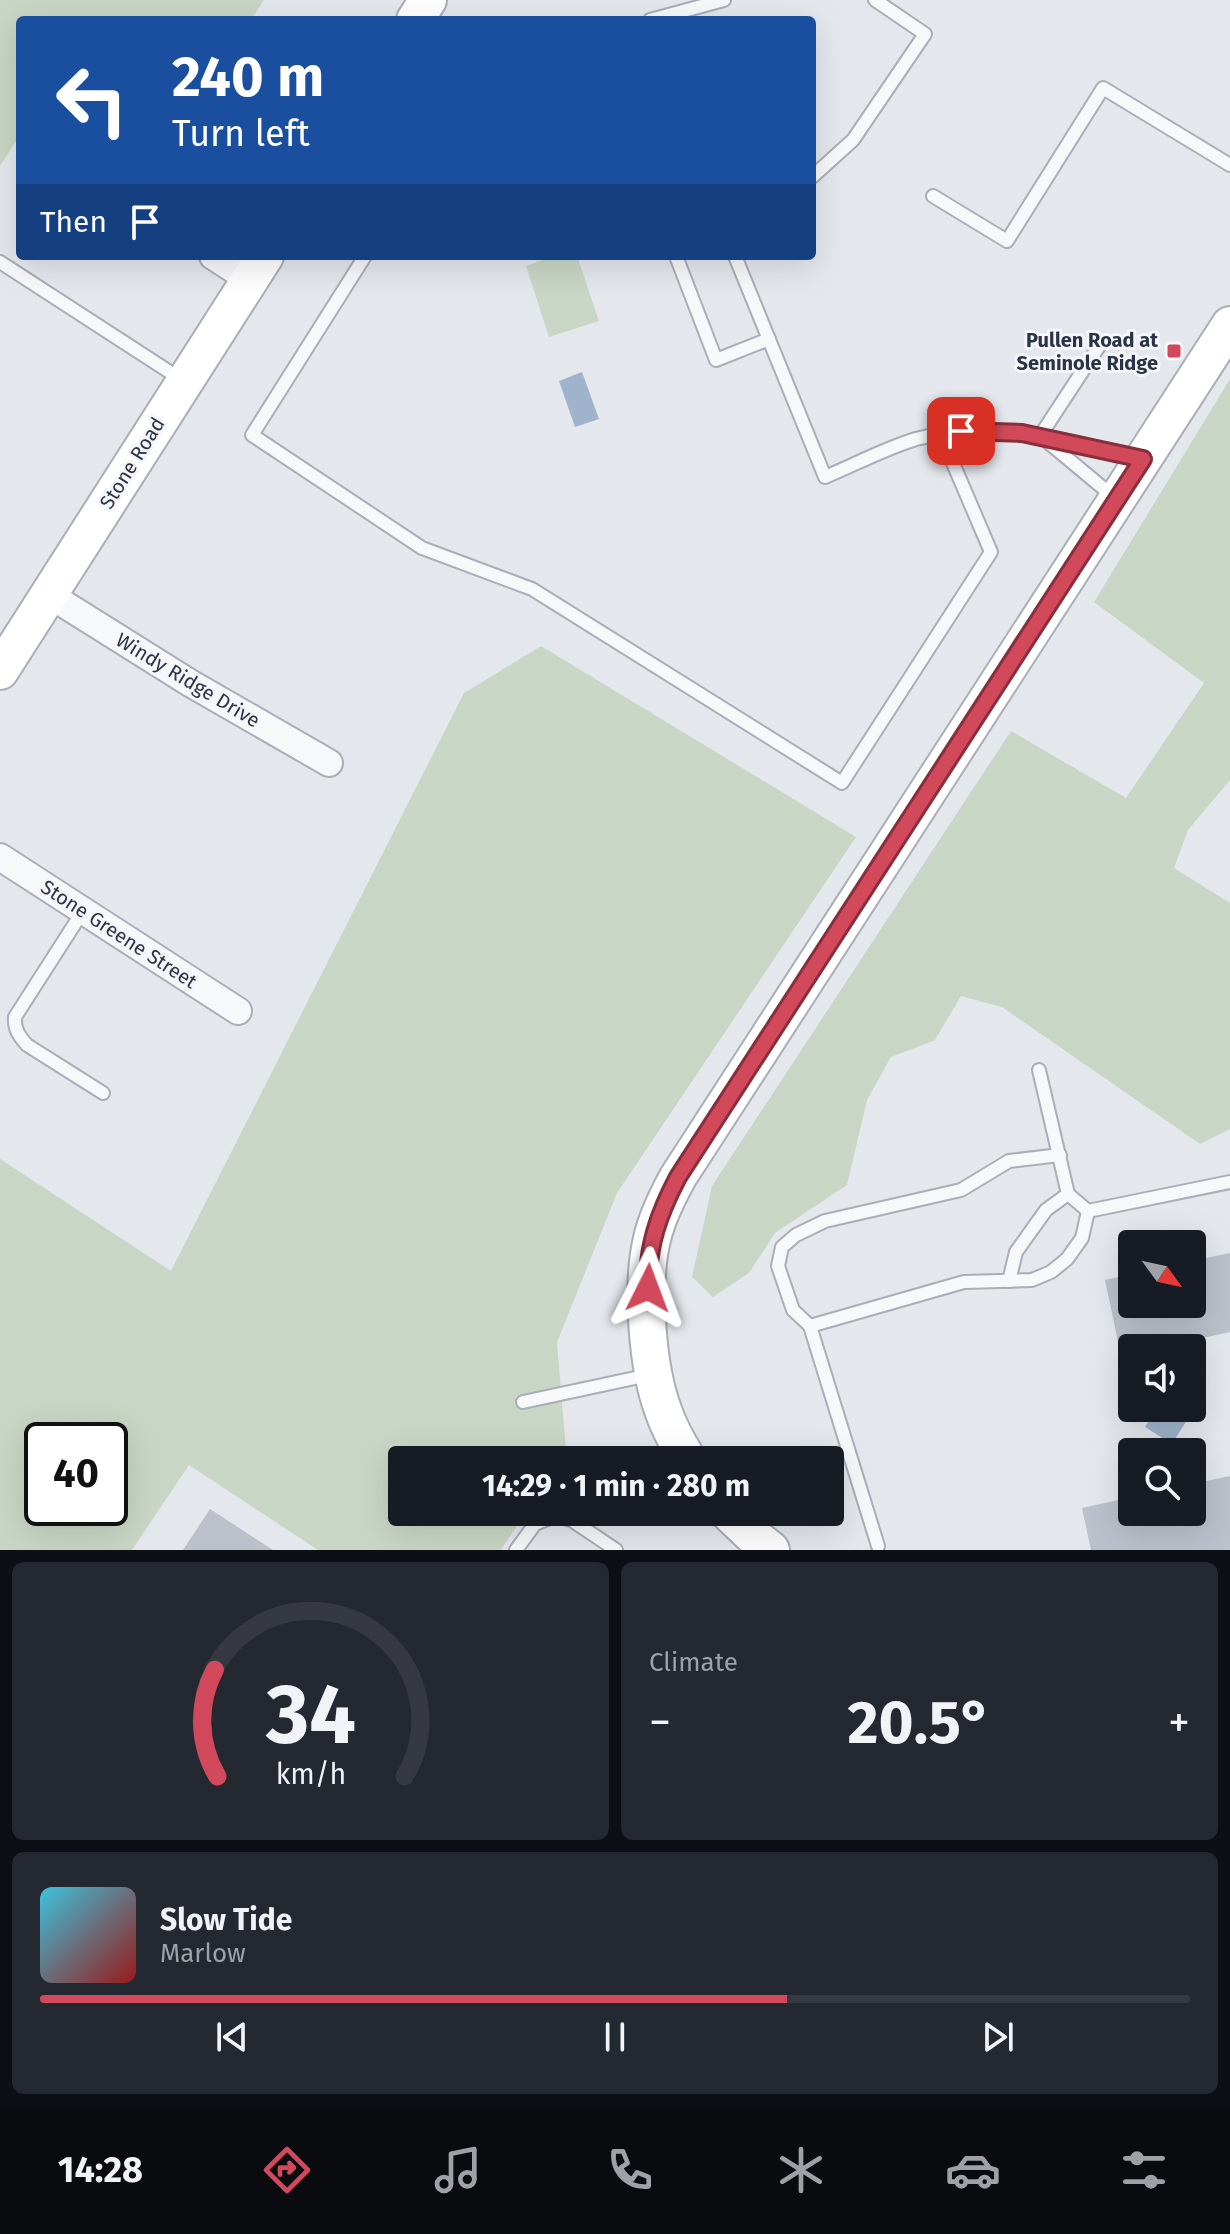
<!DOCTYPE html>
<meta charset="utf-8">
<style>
body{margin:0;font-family:"Fira Sans",sans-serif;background:#242831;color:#f1f3f6;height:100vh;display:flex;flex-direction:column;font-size:30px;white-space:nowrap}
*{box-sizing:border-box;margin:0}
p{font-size:26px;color:#9ea1a6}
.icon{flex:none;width:44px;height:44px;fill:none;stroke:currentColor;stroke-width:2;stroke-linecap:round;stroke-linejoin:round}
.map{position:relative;height:1550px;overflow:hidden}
.drawer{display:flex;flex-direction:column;gap:12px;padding:12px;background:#0d0f14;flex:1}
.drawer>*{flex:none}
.banner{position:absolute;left:16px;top:16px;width:800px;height:244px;border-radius:8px;box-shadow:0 8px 32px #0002;background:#1a4fa0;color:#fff;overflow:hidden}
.needle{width:52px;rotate:123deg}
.fabs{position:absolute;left:1118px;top:1230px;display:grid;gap:16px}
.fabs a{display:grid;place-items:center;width:88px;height:88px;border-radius:8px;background:#171b24;box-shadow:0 8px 32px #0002;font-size:40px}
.speed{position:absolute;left:24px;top:1422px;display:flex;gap:16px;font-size:40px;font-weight:700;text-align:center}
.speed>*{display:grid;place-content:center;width:104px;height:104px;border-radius:50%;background:#171b24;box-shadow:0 8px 32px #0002;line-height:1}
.speed .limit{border:4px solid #111;border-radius:12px;background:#fff;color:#111}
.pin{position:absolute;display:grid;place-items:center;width:68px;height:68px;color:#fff;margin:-34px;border-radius:16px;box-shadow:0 4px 12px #0006}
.me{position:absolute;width:88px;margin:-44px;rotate:3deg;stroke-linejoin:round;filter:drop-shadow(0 0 6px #0008)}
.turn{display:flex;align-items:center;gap:28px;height:168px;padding:0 24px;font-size:36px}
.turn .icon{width:104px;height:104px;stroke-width:2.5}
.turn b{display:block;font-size:56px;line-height:68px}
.then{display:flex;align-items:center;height:76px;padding:0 24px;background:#0003;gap:16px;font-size:30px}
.big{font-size:60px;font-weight:700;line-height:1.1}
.drawer .card{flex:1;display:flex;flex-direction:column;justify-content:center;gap:12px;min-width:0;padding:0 28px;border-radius:12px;background:#242831}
.drawer .dial{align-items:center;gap:0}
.dial svg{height:208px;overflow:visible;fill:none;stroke:#363941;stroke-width:7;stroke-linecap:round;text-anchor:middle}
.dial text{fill:#f1f3f6;stroke:none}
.song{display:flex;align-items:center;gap:24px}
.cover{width:96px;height:96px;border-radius:12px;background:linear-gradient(135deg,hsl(190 70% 55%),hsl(0 70% 35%))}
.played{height:8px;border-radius:4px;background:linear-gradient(90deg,#d1495b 65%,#363941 65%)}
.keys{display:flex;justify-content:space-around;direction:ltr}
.heat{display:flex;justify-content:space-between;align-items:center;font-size:44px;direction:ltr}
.drawer .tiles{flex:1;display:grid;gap:12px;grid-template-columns:1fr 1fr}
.card:last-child{grid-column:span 2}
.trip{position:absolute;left:388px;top:1446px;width:456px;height:80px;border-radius:8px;background:#171b24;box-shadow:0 8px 32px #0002;font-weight:700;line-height:80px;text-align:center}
.tabs{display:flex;height:128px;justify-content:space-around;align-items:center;background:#090b0e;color:#9ea1a6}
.tabs .icon{width:56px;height:56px}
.tabs .selected{color:#d1495b}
.tabs b{font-size:36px;color:#f1f3f6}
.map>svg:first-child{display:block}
.green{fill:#c9d6c5;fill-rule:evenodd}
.water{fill:#9fb4cc}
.building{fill:#bbc0ca}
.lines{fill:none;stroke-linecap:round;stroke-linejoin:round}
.lane-casing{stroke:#a9aeb7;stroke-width:16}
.street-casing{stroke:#a9aeb7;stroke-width:30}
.secondary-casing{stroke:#a9aeb7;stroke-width:40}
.lane{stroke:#f7f8fa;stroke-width:12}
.street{stroke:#f7f8fa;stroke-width:26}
.secondary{stroke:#fff;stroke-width:36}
.route-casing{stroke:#882f3b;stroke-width:20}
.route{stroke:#d1495b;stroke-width:14}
.poi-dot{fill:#d1495b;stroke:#f4f6f9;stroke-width:3}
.labels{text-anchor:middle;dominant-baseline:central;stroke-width:6;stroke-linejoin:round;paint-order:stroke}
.poi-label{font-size:20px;font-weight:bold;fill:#2b3445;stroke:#f4f6f9;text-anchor:end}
.street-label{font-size:20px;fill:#2b3445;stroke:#f4f6f9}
</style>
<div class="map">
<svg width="1230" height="1550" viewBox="0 0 1230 1550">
<rect width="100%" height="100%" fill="#e4e7ec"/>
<!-- green -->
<g class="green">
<path d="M0,0H264L251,20H20V135L0,166Z"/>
<path d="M555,256H577L599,321L549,337L526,266Z"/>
<path d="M1230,379V780L1188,830L1174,868L1230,903V1129L1200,1144L1002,1007L961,996L935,1040L891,1057L867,1100L847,1185L775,1233L749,1273L713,1297L692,1277L712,1186L1011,731L1126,798L1204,683L1094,602Z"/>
<path d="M541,646L856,837L617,1193L557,1342L566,1451L560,1460H402V1512H526L501,1550H318L189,1465L132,1550H0V1159L171,1271L464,693ZM42,1440H110V1508H42Z"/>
</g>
<!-- water -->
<g class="water">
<path d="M582,372L599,419L575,427L559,381Z"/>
<path d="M1192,1389L1202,1396L1172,1444L1145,1427L1157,1408H1192Z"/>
</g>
<!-- building -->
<g class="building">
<path d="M1230,1253V1332L1156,1348H1132V1353L1121,1356L1105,1280L1132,1274V1304H1192V1261Z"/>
<path d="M1230,1476V1550H1091L1082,1508L1132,1497V1512H1192V1484Z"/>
<path d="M210,1509L273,1550H183Z"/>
</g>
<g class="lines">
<!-- lane casing -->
<g class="lane-casing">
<g id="lane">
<path d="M650,20L724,0"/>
<path d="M812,177L853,140L925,34L875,0"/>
<path d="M933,196L1007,241L1103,88L1230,165"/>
<path d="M365,256L252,435L422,548L532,589L842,783L991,552L941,435"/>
<path d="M676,256L716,360L769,339"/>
<path d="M735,256L825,477C854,465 886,448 916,439C990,419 1068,440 1140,458"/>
<path d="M0,262L182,380"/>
<path d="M1040,436L1101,343"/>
<path d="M1043,438L1115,498"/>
<path d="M83,911L15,1017C14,1029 19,1036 27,1045L103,1093"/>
<path d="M1039,1070L1068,1194L1088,1211"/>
<path d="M1060,1155L1009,1161L961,1190L825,1221L796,1235L782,1247L778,1266L793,1310L810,1326L964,1282L1032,1280L1051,1272L1067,1259L1082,1238L1088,1211"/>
<path d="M1088,1211L1230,1182"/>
<path d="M1009,1281L1016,1252L1046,1210L1068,1194"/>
<path d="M810,1326L878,1546"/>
<path d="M523,1402L649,1375"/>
<path d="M516,1550L535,1524L557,1515L573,1521L616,1550"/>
</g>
</g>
<!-- street casing -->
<g class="street-casing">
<g id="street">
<path d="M213,256L250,280"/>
<path d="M48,594L190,683L329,763"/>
<path d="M0,857L238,1011"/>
</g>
</g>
<!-- secondary casing -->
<g class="secondary-casing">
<g id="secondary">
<path d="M415,20L428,0"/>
<path d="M0,671L265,256"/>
<path d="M688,1460C678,1444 669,1428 663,1410C647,1367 641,1284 652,1239C657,1217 667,1197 678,1177L1230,325"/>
<path d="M728,1512L752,1535L771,1550"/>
</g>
</g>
<!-- lane -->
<use href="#lane" class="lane"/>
<!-- street -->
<use href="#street" class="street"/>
<!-- secondary -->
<use href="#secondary" class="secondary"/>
</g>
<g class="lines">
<!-- route casing -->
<g class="route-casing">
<path id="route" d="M648,1288C647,1246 659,1213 678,1177L1143,459L1022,433L961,431"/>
</g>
<!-- route -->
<use href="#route" class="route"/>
</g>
<!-- markers -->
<rect class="poi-dot" x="1166" y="343" width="16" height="16" rx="4"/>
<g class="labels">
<!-- poi labels -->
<g class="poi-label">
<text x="1158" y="340">Pullen Road at<tspan x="1158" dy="23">Seminole Ridge</tspan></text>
</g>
<!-- street labels -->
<g class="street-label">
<text transform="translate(132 463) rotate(-58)">Stone Road</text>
<text transform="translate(188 680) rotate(31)">Windy Ridge Drive</text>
<text transform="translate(119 934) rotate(33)">Stone Greene Street</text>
</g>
</g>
</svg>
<div class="fabs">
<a><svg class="needle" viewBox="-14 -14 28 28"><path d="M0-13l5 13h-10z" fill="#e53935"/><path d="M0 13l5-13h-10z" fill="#9ea1a6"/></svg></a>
<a><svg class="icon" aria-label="sound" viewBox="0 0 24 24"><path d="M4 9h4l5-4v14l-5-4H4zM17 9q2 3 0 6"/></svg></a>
<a><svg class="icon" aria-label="search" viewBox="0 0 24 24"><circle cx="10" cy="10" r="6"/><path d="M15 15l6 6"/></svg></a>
</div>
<div class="speed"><div class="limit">40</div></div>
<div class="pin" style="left:961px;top:431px;background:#d93025"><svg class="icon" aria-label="arrive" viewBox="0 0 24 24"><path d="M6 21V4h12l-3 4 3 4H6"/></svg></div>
<svg class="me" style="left:648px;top:1288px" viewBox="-20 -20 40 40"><path d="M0-17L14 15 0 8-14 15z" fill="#d1495b" stroke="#fff" stroke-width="4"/></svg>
<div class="trip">14:29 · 1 min · 280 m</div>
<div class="banner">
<div class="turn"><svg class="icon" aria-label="left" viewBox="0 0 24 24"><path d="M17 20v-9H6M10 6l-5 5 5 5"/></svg><div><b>240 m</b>Turn left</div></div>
<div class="then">Then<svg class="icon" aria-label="arrive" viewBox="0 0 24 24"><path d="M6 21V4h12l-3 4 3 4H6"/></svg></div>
</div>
</div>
<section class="drawer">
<div class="tiles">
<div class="card dial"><svg viewBox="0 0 100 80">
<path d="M14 69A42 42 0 1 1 86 69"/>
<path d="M14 69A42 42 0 0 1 13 28" stroke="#d1495b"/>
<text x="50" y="56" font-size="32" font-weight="700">34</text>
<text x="50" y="72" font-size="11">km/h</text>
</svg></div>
<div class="card"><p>Climate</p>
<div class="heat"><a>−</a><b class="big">20.5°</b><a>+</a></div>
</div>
<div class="card">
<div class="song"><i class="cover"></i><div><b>Slow Tide</b><p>Marlow</p></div></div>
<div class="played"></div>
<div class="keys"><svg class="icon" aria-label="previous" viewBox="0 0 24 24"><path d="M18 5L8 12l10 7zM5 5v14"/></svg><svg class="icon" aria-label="pause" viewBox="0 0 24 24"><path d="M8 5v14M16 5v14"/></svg><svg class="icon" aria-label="next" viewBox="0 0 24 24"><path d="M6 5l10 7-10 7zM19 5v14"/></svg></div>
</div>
</div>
</section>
<nav class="tabs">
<b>14:28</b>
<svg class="icon selected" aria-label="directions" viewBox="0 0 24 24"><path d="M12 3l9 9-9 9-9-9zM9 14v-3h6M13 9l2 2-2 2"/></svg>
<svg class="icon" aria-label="music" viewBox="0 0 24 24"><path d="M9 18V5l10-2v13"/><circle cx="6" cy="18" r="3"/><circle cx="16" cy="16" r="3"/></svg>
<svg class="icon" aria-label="phone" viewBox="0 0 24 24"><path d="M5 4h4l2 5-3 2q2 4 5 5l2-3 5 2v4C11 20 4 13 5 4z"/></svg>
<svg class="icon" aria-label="climate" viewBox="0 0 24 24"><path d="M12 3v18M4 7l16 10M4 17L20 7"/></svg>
<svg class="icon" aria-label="car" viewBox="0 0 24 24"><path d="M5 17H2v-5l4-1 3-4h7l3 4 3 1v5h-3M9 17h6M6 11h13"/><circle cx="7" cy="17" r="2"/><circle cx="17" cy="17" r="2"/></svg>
<svg class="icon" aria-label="filters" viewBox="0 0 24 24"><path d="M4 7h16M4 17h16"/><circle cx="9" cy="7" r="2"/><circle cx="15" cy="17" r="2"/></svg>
</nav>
